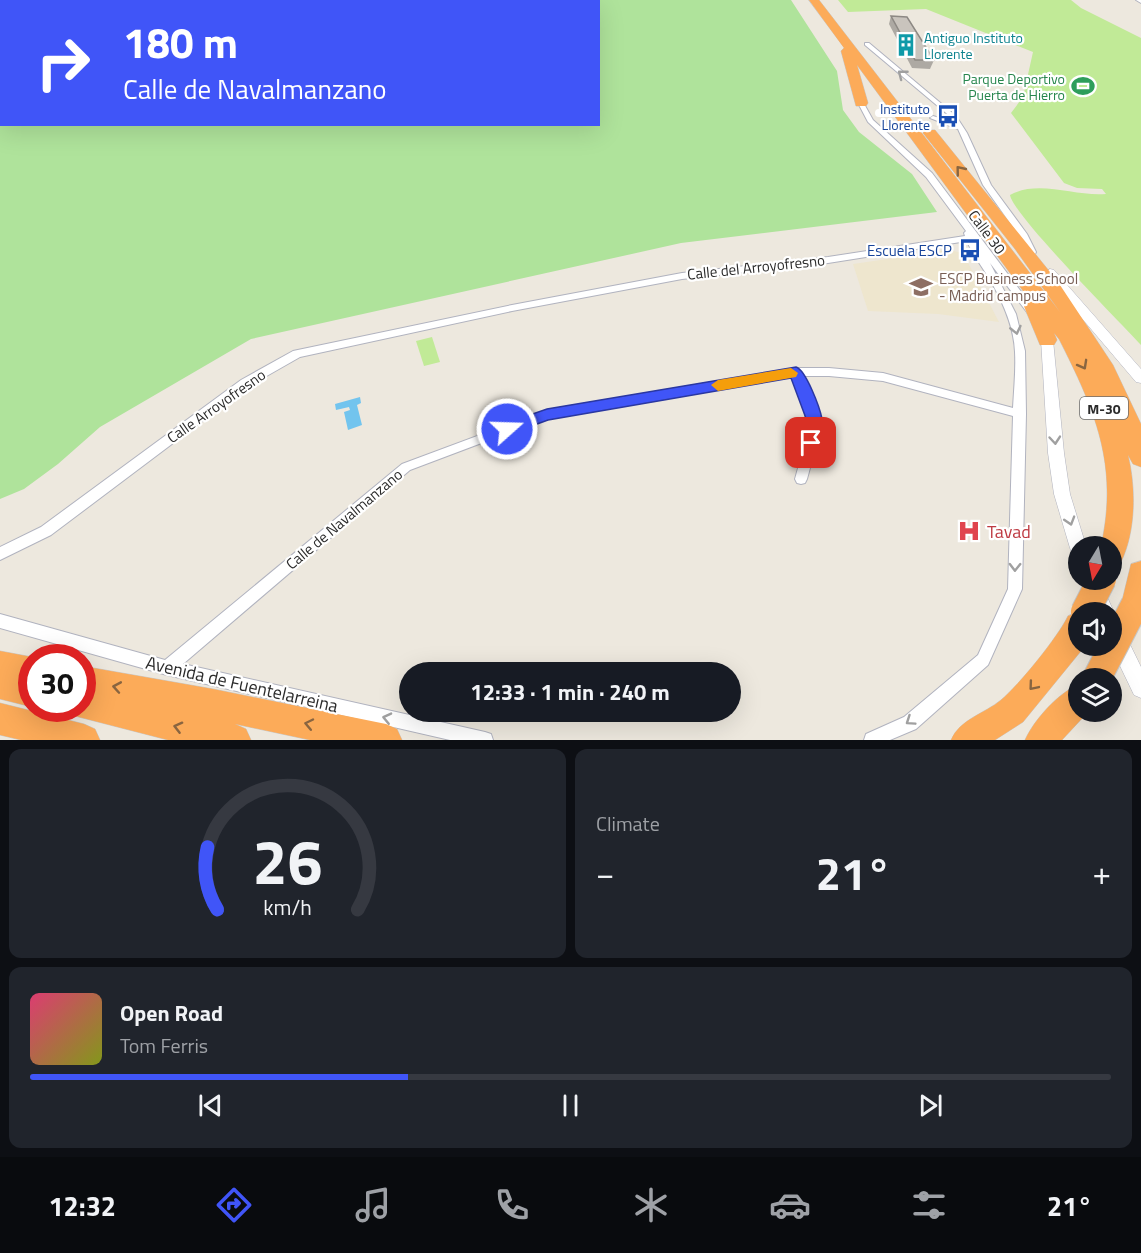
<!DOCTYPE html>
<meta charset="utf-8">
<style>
body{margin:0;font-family:"Titillium Web",sans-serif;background:#20242c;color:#f1f3f6;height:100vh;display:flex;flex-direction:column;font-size:22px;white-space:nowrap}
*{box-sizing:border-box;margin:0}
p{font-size:20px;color:#9ea1a6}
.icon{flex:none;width:33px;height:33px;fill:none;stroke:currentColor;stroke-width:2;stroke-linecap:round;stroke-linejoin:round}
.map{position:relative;height:740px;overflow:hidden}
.drawer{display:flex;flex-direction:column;gap:9px;padding:9px;background:#0d0f14;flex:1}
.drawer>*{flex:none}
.banner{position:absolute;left:0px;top:0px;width:600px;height:126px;box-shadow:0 6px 24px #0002;background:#4055f8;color:#fff;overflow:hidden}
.needle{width:39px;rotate:190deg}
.controls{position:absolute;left:1068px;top:536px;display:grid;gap:12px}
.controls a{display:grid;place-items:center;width:54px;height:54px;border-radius:50%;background:#171b24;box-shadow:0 6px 24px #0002;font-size:30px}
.speed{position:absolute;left:18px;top:644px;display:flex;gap:12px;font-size:30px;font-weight:700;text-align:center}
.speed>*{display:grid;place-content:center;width:78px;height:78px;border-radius:50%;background:#171b24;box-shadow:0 6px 24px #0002;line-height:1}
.speed .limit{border:9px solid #d22;background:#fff;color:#111}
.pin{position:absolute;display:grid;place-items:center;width:51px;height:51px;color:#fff;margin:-26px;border-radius:12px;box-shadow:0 3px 9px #0006}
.me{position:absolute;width:66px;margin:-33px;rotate:70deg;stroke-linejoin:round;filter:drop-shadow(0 0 4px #0008)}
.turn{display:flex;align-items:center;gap:21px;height:126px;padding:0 24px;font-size:27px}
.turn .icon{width:78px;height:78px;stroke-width:2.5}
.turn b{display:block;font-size:42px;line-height:51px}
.big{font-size:45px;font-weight:700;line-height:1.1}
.drawer .widget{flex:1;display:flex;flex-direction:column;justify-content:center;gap:9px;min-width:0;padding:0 21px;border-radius:12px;background:#20242c}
.drawer .dial{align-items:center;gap:0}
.dial svg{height:156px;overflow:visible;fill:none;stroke:#363941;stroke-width:7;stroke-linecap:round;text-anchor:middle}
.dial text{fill:#f1f3f6;stroke:none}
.song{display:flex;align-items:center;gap:18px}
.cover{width:72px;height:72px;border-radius:9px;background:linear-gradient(135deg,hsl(340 70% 55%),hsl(70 70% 35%))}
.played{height:6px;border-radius:3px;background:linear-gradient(90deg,#4055f8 35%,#363941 35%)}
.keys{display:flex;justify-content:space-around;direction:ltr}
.heat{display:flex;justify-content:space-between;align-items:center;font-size:33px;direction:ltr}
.drawer .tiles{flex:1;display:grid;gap:9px;grid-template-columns:1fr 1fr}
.widget:last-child{grid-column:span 2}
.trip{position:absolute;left:399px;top:662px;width:342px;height:60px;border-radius:30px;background:#171b24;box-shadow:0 6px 24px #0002;font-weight:700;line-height:60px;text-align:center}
.tab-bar{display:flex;height:96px;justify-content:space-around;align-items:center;background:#090b0e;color:#9ea1a6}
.tab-bar .icon{width:42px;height:42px}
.tab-bar .selected{color:#4055f8}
.tab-bar b{font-size:27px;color:#f1f3f6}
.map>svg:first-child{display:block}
.education{fill:#eee6ce}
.green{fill:#afe39b;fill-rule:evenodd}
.pitch{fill:#c1ea97}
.water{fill:#72c4ee}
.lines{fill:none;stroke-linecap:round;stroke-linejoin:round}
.minor-casing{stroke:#b1b3bf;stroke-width:2}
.tertiary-casing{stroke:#b1b3bf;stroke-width:1}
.motorway-casing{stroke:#c8c8c8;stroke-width:1}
.minor{fill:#fff;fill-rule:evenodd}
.tertiary{fill:#fff;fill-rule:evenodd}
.motorway{fill:#fcab59;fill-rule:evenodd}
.minor-bridge-casing{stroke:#b1b3bf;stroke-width:8;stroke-linecap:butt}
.motorway-bridge-casing{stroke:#c8c8c8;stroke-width:30;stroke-linecap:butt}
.minor-bridge{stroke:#fff;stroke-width:8}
.motorway-bridge{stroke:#fcab59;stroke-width:28}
.wall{fill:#ada9a3}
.building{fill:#c9c4bd;stroke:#8d8984;stroke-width:1.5}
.oneway{stroke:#a0a0a0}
.oneway2{stroke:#896540}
.route{fill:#4055f8;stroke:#2a37a1;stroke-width:1.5}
.slow{fill:#f59e0b}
.labels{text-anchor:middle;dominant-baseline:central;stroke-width:4.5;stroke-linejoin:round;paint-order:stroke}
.far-culture-label{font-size:14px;fill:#0d838f;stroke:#fff;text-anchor:start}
.far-leisure-label{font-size:14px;fill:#27864d;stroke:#fff;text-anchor:end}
.far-transit-label{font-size:14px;fill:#164399;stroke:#fff;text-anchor:end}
.shield{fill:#fff;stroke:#6b6b6b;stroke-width:1.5}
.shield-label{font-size:14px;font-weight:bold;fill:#2b2b2b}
.street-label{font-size:15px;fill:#2b2b2b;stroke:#fff}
.transit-label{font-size:15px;fill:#164399;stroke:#fff;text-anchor:end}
.education-label{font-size:15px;fill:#785e54;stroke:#fff;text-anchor:start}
.near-health-label{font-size:18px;fill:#be3a42;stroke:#fff;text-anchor:start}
.near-street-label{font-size:18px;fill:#2b2b2b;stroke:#fff}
</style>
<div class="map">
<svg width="1141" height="740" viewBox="0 0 1141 740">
<rect width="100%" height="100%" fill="#ede8de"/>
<!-- education -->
<path class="education" d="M949,250L963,253L999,322L938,314L868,311L853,264Z"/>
<!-- green -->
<path class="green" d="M0,0H791L837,71L843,110L859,132L912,174L937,212L681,243L251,339L100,427L58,464L24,489L0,499ZM2,2H598V124H2Z"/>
<!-- pitch -->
<g class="pitch">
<path d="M838,0H1071L1081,8L1141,38V345C1120,322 1013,215 1010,195C1039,179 1076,197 1106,194L1102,189L1077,188L1064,183L1011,113L1023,97L1033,52L926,9L848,12Z"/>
<path d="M432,337L440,362L424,366L416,341Z"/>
</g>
<!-- water -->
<path class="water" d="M360,397L361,403L357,405L362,425L348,430L344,412L350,410L349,407L336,410L335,404Z"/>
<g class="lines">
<!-- minor casing -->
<g class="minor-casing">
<g id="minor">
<path d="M1136,0H1141V3Z"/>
<path d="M865,43H869L956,116L967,133L991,185L1027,234L1036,252L1035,254H1029L1018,234L983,185L958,129L930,118L933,116L955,123L952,118L865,45Z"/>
<path d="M859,102H863L873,120L932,173L1037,313L1032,316L1029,315L990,263L1016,314L1025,351L1026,414L1022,589L988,665L916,729L890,740H864L866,734L904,717L978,655L1008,589L1013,416L883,381L829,376H803C823,421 820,432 807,479L805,483L801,484L797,483L795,479C808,433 812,421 793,376L548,418L410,470L183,664L485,732L491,734L493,740H450L167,675L0,628V614L165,660L402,464L547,410L796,368H829L883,373L1013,408C1014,389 1016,370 1015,352C1014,328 1004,305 993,285C985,270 973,256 967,241L828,263L682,279L512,311L300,357L249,386L51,535L0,560V547L41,527L241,380L293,351L512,305L682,273L828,257L965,236L964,233L966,231L926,177L868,122L858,103Z"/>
</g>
</g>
<!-- tertiary casing -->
<g class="tertiary-casing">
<g id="tertiary">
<path d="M1050,269L1054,270L1141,369V383L1136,382L1046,276L1044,273Z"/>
<path d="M1047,336L1053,340L1064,453L1070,494L1086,546H1078V556L1072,553L1070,548L1054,494L1048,453L1041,340Z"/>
<path d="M1096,584L1102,586L1114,612L1112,618V612H1096L1087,592L1090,586Z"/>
<path d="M1117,630L1124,632L1141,667V698L1134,695L1110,645L1112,632Z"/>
</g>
</g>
<!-- motorway casing -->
<g class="motorway-casing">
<g id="motorway">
<path d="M809,0H819L1060,312L1015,249L923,133L925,130H935L1058,282L1113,365L1141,424V467L1133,464L1128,455C1136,488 1136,531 1121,562L1112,566V546H1101C1119,465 1095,410 1059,339L1054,333L1057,340L1054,345H1040L1023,304L1029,299L857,65L868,103L866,106H856L841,51L844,48Z"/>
<path d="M1141,561V616L1135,618L1125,614L1121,605L1131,564Z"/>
<path d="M1078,612V645H1084L1081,651L1023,722L995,740H951C960,719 984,714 1001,700C1019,685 1058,637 1068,616Z"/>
<path d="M0,651L32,657V707L0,699Z"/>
<path d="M82,666L213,689L386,724L397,729L402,740H310L235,724L246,729L251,740H168L71,715L68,708H82Z"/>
<path d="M1078,685V711H1089L1062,740H1025C1034,720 1058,693 1078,685Z"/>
<path d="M0,703L84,724L95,729L100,740H21L0,735Z"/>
</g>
</g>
<!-- minor -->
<use href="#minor" class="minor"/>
<!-- tertiary -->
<use href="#tertiary" class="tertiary"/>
<!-- motorway -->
<use href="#motorway" class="motorway"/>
<!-- minor-bridge casing -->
<g class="minor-bridge-casing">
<path id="minor-bridge" d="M879,113H929"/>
</g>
<!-- motorway-bridge casing -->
<g class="motorway-bridge-casing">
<g id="motorway-bridge">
<path d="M1085,612L1102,579"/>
<path d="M1097,678L1135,605"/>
</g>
</g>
<!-- minor-bridge -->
<use href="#minor-bridge" class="minor-bridge"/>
<!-- motorway-bridge -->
<use href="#motorway-bridge" class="motorway-bridge"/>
</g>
<!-- wall -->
<path class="wall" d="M891,16L934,60L930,69L912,68L889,24Z"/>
<!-- building -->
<path class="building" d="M891,16L907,17L934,60H915Z"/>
<!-- one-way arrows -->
<defs><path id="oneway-chevron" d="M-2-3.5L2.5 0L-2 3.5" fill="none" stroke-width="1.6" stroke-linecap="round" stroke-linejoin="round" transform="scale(1.5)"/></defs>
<g class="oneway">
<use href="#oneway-chevron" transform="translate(902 74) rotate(-142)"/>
<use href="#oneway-chevron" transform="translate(1016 330) rotate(77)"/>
<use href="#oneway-chevron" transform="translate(1055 440) rotate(85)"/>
<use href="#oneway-chevron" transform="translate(1070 521) rotate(73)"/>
<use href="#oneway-chevron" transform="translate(1015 567) rotate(91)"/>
<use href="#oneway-chevron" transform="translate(387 718) rotate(-167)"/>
<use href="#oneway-chevron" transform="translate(910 721) rotate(146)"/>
</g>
<g class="oneway2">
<use href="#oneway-chevron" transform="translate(960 170) rotate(-129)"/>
<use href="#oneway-chevron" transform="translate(1083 365) rotate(61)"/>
<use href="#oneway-chevron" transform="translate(1033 686) rotate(130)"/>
<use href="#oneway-chevron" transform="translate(117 687) rotate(-170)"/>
<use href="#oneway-chevron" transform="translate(309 724) rotate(-168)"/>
<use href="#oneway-chevron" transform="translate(178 727) rotate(-166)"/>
</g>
<!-- route -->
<path class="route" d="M796,367C806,370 820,408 822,419C823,426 820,436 819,443L811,449L804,443L807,421L791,378L548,420L507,435L499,429L501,425L547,409Z"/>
<!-- slow -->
<path class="slow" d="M791,368L798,373L796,377L718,391L711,385L718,380Z"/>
<!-- icons -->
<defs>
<g id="building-bare" transform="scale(1.8)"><path d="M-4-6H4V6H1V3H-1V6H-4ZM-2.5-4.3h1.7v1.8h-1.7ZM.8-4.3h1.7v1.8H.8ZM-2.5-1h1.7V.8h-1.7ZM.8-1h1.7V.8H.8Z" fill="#0f9aa8" stroke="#fff" stroke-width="2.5" paint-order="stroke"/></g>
<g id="stadium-bare" transform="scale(1.8)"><path d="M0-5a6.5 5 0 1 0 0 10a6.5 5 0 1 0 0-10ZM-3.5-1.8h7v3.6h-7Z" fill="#2e9e5b" stroke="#fff" stroke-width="2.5" paint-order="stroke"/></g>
<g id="bus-bare" transform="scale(1.8)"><path d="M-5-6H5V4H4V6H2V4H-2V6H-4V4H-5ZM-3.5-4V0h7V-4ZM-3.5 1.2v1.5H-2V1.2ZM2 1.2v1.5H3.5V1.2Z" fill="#1a4fb4" stroke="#fff" stroke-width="2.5" paint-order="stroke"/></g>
<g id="university-bare" transform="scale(1.8)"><path d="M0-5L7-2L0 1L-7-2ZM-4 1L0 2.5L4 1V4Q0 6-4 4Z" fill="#8d6e63" stroke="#fff" stroke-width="2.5" paint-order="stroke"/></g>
<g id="hospital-bare" transform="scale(1.8)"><path d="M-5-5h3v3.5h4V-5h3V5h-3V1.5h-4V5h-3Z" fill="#e0444e" stroke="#fff" stroke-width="2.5" paint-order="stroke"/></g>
</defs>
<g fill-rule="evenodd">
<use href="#building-bare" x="906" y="45"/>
<use href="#stadium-bare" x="1083" y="86"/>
<use href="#bus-bare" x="948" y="116"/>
<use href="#bus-bare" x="970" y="250"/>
<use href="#university-bare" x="921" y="287"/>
<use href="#hospital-bare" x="969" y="531"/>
</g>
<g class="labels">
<!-- far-culture labels -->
<g class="far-culture-label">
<text x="924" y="37">Antiguo Instituto<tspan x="924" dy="16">Llorente</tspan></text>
</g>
<!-- far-leisure labels -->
<g class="far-leisure-label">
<text x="1065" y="78">Parque Deportivo<tspan x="1065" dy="16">Puerta de Hierro</tspan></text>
</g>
<!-- far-transit labels -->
<g class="far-transit-label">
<text x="930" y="108">Instituto<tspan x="930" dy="16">Llorente</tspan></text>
</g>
<!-- shield labels -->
<rect class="shield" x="1080" y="397" width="48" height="22" rx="4.5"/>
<g class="shield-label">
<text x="1104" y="408">M-30</text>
</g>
<!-- street labels -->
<g class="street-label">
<text transform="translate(987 232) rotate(53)">Calle 30</text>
<text transform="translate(756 267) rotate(-6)">Calle del Arroyofresno</text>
<text transform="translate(216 406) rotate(-35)">Calle Arroyofresno</text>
<text transform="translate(344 519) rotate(-40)">Calle de Navalmanzano</text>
</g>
<!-- transit labels -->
<g class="transit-label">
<text x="952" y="250">Escuela ESCP</text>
</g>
<!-- education labels -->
<g class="education-label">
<text x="939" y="278">ESCP Business School<tspan x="939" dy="17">- Madrid campus</tspan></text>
</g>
<!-- near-health labels -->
<g class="near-health-label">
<text x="987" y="531">Tavad</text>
</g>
<!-- near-street labels -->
<g class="near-street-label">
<text transform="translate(242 684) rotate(13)">Avenida de Fuentelarreina</text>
</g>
</g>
</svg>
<div class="controls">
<a><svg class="needle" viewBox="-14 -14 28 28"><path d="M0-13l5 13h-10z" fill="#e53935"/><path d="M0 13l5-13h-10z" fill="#9ea1a6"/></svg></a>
<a><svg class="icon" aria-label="sound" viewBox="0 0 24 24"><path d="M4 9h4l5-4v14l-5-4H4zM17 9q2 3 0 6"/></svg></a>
<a><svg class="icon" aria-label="layers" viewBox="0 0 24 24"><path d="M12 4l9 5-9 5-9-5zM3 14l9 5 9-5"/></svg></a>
</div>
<div class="speed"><div class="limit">30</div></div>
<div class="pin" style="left:811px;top:443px;background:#d93025"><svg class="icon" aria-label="arrive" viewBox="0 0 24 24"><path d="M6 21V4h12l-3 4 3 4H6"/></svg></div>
<svg class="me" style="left:507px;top:429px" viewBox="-20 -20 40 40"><circle r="17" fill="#4055f8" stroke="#fff" stroke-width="3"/><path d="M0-11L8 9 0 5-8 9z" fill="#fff"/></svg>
<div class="trip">12:33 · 1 min · 240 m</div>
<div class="banner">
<div class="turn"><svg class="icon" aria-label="right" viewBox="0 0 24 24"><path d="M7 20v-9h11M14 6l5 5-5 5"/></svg><div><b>180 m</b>Calle de Navalmanzano</div></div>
</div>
</div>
<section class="drawer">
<div class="tiles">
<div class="widget dial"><svg viewBox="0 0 100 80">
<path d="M14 69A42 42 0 1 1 86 69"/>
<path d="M14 69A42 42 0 0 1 9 37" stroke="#4055f8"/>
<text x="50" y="56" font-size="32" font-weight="700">26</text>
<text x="50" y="72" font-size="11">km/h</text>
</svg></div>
<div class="widget"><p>Climate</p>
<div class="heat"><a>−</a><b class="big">21°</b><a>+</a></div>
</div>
<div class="widget">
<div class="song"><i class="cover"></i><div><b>Open Road</b><p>Tom Ferris</p></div></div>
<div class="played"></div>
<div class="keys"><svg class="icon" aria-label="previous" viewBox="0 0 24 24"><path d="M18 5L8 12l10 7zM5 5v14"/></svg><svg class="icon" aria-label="pause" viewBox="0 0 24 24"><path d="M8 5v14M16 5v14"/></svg><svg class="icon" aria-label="next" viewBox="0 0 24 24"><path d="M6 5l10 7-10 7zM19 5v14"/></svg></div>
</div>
</div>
</section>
<nav class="tab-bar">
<b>12:32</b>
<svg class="icon selected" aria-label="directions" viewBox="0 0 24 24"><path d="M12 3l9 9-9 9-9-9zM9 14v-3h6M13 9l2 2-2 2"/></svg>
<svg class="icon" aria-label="music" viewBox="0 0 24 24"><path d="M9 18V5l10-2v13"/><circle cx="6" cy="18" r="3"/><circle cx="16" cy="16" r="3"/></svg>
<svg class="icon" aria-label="phone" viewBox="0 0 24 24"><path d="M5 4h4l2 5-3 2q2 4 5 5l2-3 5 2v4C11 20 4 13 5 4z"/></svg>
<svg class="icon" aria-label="climate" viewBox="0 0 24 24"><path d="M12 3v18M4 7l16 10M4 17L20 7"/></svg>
<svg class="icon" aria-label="car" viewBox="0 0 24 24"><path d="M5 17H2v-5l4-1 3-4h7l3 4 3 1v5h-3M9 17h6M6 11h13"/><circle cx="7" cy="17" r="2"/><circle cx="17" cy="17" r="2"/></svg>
<svg class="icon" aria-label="filters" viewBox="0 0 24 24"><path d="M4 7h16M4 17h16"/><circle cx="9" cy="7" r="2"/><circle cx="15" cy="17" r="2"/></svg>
<b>21°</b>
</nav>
